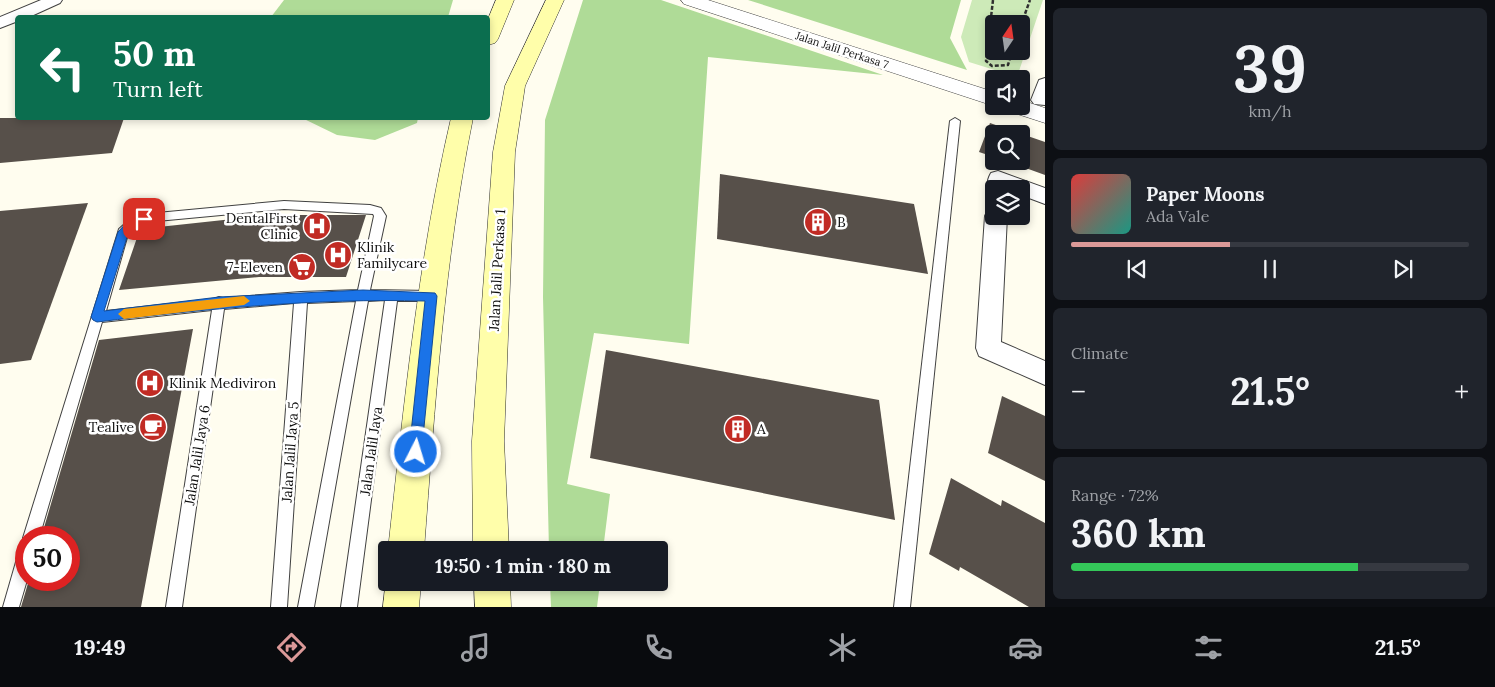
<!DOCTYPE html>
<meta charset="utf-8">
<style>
body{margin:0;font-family:Lora,serif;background:#20242c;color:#f1f3f6;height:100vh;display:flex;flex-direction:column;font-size:19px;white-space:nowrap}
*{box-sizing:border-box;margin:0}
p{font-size:16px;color:#9ea1a6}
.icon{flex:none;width:28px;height:28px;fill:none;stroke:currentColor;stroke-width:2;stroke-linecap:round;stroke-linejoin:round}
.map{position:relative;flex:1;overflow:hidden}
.drawer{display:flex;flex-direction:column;gap:8px;padding:8px;background:#0d0f14;width:450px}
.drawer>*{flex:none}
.hud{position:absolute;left:15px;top:15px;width:475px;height:105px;border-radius:5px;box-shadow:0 2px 8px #0003;background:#0b6e4f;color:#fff;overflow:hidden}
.needle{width:32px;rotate:13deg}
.fabs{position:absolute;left:985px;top:15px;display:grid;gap:10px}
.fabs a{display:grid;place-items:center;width:45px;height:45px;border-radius:5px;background:#171b24;box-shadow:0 2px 8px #0003;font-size:25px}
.speed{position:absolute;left:15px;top:526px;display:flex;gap:10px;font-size:25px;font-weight:700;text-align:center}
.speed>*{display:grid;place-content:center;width:65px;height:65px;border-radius:50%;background:#171b24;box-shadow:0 2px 8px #0003;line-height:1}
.speed .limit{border:8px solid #d22;background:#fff;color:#111}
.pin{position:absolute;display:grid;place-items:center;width:42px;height:42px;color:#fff;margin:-21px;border-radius:10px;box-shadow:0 2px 8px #0006}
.me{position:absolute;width:55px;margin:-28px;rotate:5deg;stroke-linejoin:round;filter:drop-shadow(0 0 4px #0008)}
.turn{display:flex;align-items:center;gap:18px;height:105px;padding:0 15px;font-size:22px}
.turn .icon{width:65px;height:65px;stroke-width:2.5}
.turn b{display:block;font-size:35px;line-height:42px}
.big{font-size:38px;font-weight:700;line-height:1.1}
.drawer .card{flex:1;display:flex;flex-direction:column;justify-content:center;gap:8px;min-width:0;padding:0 18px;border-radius:8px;background:#20242c}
.drawer .dial{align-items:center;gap:0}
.dial b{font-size:65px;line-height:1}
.song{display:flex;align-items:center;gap:15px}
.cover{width:60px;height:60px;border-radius:8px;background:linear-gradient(135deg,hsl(0 70% 55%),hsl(170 70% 35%))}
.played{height:5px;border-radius:2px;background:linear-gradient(90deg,#db9998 40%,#363941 40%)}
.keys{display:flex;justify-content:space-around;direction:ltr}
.heat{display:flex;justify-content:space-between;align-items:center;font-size:28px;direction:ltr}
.charge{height:8px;border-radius:4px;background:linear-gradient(90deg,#34c759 72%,#363941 0)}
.trip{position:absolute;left:378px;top:541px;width:290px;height:50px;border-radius:5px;background:#171b24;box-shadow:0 2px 8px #0003;font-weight:700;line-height:50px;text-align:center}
.menu{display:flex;height:80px;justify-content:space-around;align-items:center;background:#090b0e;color:#9ea1a6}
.menu .icon{width:35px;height:35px}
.menu .selected{color:#db9998}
.menu b{font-size:22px;color:#f1f3f6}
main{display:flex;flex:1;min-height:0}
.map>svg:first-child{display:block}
.green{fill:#cdeab8;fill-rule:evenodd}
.forest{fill:#afdb97}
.building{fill:#57504a}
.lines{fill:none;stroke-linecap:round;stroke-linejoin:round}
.service-casing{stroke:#414141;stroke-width:2}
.minor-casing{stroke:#414141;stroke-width:2}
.tertiary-casing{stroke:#414141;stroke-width:1}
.secondary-casing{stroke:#303030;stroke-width:1}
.path{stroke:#303030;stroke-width:2.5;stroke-dasharray:4 2;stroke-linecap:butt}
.service{fill:#fff;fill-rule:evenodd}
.minor{fill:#fff;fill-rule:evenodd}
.tertiary{fill:#fff;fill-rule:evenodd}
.secondary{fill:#fffeaa;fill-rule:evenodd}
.route{fill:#1a73e8;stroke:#114b97}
.slow{fill:#f59e0b}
.labels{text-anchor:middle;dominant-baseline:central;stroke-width:5;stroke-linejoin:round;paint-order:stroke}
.far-street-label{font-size:11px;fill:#0e0e0e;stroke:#fff}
.poi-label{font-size:14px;fill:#0e0e0e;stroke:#fff;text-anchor:start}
.street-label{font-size:14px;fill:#0e0e0e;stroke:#fff}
</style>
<main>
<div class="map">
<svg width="1045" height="607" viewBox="0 0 1045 607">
<rect width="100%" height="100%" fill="#fffdef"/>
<!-- green -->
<path class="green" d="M972,0H1043L1017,77L969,62L961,37ZM994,24H1021V51H994Z"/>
<!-- forest -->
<g class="forest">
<path d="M284,0H453L448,17H271Z"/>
<path d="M583,0H661L883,75L708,57L689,344L594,333L567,484L610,494L603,550H549L543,297L545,120Z"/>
<path d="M748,0H961L950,38L967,70Z"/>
<path d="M302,118H418L417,123L375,140L337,135Z"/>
<path d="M550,583H600L597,607H551Z"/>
</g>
<!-- building -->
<g class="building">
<path d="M0,118H124L112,153L0,163Z"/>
<path d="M990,123L1045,142V175L1006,161H1021V134H994V157L979,152Z"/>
<path d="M720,174L914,204L928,274L717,239Z"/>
<path d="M88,203L31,360L0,364V211Z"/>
<path d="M271,215H366L346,277H259L119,290L140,229Z"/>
<path d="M193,329L141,607H21L29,580H69V538H41L99,340Z"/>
<path d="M606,350L879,400L895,520L590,458Z"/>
<path d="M1002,396L1045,416V481L988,453Z"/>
<path d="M951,478L1001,506L1002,500L1045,523V607H1029L960,567L959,571L929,554Z"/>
</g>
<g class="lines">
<!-- service casing -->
<g class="service-casing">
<g id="service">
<path d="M955,118L960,121L910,607H894L950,121Z"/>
<path d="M284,201L370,205L381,208L386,216L370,290L431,291L435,292L437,296L435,300L431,301H397L357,607H341L385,300L368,301L314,607H298L356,301L307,303L287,607H271L294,303L224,309L182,607H166L212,310L102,322L39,538H26L25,544L23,538L119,229L128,221L157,213ZM284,209L373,214L374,216L358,290L301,292L223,298L219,297L214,299L106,311L128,234L136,227L157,221Z"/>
<path d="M26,547L27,580L19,607H3L18,555L20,549Z"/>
</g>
</g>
<!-- minor casing -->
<g class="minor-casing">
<g id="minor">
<path d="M41,0H62L60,3L27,18H18V21L0,28V17Z"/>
<path d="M1045,78V105L1034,104L1031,100L1039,80Z"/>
<path d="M998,171L1045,188V204L1021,195V189H994V196L990,194C986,187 987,180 991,173Z"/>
<path d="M994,209V216H1007L1001,342L1045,361V385L979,356L976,348L985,216L988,210Z"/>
</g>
</g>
<!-- tertiary casing -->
<g class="tertiary-casing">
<g id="tertiary">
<path d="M681,0H708L994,92V106L684,4Z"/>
<path d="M1021,100L1045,108V123L1008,111L1005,106H1021Z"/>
</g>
</g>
<!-- secondary casing -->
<g class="secondary-casing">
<g id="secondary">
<path d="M496,0H514L498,39L495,43L488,45V19Z"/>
<path d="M546,0H564L525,86L515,152L504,441L509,550H473L472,441L493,152L505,86Z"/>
<path d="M451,118H473C444,261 435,405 424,550H388C404,405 418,260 451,118Z"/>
<path d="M386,579V582H421L419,607H383Z"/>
<path d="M474,582H510L511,607H475Z"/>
</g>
</g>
<!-- path -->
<g class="path">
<path d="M993,0L986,61L992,66L1008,65L1012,51"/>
<path d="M1021,25L1030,0"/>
</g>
<!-- service -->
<use href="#service" class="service"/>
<!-- minor -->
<use href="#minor" class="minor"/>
<!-- tertiary -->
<use href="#tertiary" class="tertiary"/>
<!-- secondary -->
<use href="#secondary" class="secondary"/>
</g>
<!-- route -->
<path class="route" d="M144,215L149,219L147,222L136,227L128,234L104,311L219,297L363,290L435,293L437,296L421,457L416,459L411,457L409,452L425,301C315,298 206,309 97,322L93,320L91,317L118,232L128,221Z"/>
<!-- slow -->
<path class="slow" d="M244,296L250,301L244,305L124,319L118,314L124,309Z"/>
<!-- icons -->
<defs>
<g id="building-disc" transform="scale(1.4375)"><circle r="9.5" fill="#c12b24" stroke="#fff"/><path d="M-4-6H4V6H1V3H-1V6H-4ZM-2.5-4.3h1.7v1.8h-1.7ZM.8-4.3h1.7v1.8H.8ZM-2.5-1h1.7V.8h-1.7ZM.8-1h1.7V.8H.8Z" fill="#fff"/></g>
<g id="hospital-disc" transform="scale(1.4375)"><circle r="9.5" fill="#c12b24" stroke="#fff"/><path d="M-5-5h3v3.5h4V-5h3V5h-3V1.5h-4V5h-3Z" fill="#fff"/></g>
<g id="supermarket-disc" transform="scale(1.4375)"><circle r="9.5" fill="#c12b24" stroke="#fff"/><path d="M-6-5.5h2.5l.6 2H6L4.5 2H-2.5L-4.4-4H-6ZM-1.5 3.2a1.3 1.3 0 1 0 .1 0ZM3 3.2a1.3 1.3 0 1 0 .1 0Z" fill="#fff"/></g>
<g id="cafe-disc" transform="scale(1.4375)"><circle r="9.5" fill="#c12b24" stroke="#fff"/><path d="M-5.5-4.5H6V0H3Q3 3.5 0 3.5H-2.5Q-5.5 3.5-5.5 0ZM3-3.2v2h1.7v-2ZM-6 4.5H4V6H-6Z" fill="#fff"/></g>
</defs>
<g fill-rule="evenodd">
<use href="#building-disc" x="818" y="222"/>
<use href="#hospital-disc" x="317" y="226"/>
<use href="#hospital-disc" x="338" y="255"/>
<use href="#supermarket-disc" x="302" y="267"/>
<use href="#hospital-disc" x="150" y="383"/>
<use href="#cafe-disc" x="153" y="427"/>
<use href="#building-disc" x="738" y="429"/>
</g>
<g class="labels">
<!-- far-street labels -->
<g class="far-street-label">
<text transform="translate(842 50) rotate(18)">Jalan Jalil Perkasa 7</text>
</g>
<!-- poi labels -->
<g class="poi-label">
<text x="298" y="218" text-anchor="end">DentalFirst<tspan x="298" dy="16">Clinic</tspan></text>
<text x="837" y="222">B</text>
<text x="357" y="247">Klinik<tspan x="357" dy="16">Familycare</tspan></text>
<text x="283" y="267" text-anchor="end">7-Eleven</text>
<text x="169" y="383">Klinik Mediviron</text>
<text x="134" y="427" text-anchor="end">Tealive</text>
<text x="757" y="429">A</text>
</g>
<!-- street labels -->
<g class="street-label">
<text transform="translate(497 270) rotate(-87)">Jalan Jalil Perkasa 1</text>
<text transform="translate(371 451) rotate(-82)">Jalan Jalil Jaya</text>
<text transform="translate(290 452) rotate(-86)">Jalan Jalil Jaya 5</text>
<text transform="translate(197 455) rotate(-81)">Jalan Jalil Jaya 6</text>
</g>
</g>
</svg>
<div class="fabs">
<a><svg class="needle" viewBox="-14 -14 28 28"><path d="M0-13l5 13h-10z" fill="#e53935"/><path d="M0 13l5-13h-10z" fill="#9ea1a6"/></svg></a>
<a><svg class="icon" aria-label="sound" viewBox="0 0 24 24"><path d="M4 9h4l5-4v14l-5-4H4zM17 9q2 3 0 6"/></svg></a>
<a><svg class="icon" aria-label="search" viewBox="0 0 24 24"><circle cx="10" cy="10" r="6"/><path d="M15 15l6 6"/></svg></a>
<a><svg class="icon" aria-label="layers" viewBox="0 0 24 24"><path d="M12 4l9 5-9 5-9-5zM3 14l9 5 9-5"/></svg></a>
</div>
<div class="speed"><div class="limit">50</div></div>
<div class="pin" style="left:144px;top:219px;background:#d93025"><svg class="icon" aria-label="arrive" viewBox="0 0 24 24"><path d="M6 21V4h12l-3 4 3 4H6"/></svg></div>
<svg class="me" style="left:416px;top:452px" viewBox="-20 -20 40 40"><circle r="17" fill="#1a73e8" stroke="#fff" stroke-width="3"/><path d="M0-11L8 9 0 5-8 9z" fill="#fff"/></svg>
<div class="trip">19:50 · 1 min · 180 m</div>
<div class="hud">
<div class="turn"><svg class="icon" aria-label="left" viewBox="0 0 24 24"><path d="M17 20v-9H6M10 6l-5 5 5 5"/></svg><div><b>50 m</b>Turn left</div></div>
</div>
</div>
<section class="drawer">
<div class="card dial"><b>39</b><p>km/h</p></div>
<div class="card">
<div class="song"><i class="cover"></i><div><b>Paper Moons</b><p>Ada Vale</p></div></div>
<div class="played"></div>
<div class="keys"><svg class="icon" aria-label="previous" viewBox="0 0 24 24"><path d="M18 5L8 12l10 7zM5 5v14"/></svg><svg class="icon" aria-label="pause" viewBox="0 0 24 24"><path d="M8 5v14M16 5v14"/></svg><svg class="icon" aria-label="next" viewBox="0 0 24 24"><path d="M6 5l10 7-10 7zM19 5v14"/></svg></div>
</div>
<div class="card"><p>Climate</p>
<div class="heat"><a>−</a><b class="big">21.5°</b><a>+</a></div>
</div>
<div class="card"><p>Range · 72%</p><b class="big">360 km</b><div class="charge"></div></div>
</section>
</main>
<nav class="menu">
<b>19:49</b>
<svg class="icon selected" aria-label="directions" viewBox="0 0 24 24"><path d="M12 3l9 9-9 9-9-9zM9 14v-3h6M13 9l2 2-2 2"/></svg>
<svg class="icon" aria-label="music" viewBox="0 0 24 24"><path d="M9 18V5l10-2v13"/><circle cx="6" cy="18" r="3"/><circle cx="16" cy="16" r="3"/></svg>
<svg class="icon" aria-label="phone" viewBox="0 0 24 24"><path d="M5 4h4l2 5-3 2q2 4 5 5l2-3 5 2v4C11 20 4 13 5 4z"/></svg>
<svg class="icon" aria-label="climate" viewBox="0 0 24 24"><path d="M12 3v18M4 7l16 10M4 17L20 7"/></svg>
<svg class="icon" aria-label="car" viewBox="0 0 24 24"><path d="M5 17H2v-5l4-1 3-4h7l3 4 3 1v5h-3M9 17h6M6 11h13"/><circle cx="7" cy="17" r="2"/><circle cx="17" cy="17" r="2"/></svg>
<svg class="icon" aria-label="filters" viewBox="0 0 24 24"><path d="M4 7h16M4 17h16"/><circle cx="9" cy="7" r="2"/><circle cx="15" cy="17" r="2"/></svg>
<b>21.5°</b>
</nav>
